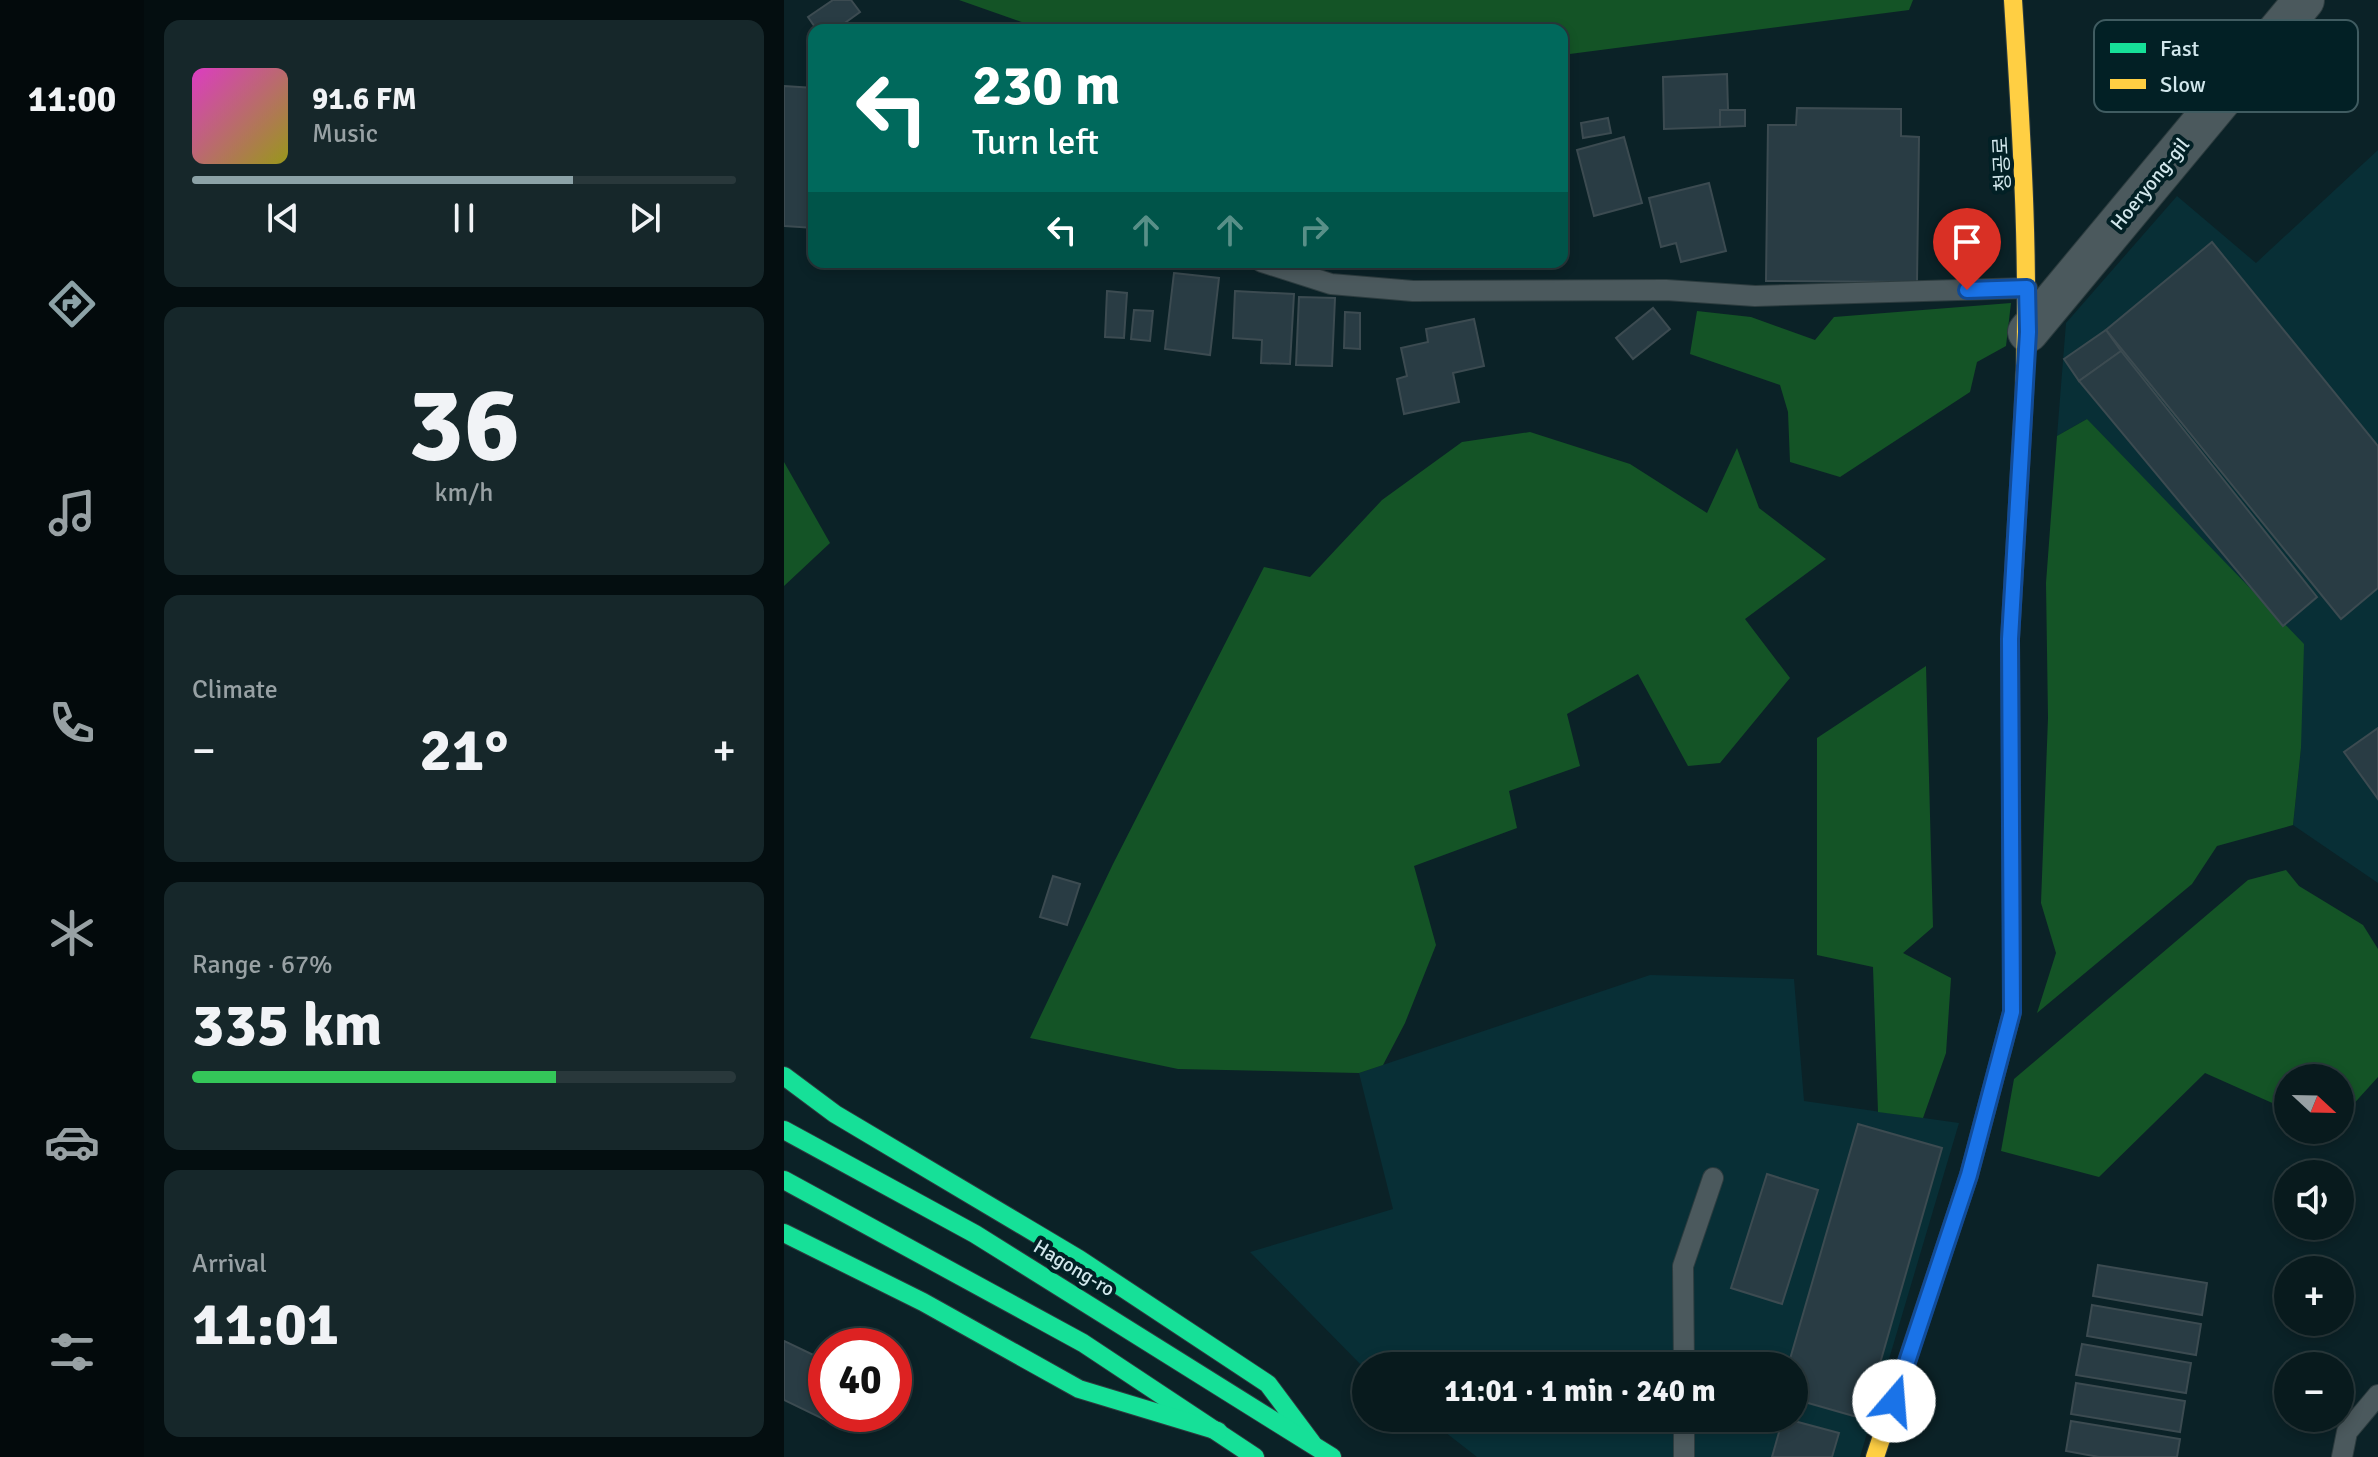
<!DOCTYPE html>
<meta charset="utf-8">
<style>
body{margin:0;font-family:Signika,"Noto Sans KR",sans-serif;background:#16272a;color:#f1f3f6;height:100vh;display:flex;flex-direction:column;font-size:30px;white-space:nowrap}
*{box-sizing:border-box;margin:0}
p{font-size:26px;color:#98a1a4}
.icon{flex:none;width:44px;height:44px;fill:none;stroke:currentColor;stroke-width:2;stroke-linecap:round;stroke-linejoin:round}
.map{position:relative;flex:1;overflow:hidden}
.drawer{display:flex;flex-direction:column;gap:20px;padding:20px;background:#040e10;width:640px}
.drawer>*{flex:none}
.guide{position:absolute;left:24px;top:24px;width:760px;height:244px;border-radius:16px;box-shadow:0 4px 12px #0003,0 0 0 2px #29383b;background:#00695c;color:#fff;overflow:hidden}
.needle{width:52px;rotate:112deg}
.fabs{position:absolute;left:1490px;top:1064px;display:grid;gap:16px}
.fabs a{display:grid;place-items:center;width:80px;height:80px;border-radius:50%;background:#081a1d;box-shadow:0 4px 12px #0003,0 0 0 2px #29383b;font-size:40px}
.speed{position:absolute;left:24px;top:1328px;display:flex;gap:16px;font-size:40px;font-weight:700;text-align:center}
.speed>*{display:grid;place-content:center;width:104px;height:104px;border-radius:50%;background:#081a1d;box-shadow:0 4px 12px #0003,0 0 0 2px #29383b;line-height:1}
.speed .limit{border:12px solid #d22;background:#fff;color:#111}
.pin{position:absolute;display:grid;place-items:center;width:68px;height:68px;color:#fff;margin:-82px -34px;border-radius:50% 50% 50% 0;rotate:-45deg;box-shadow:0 0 8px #0007}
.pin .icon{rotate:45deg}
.me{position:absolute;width:88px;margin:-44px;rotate:18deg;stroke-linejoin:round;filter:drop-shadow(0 0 6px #0008)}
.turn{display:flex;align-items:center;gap:28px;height:168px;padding:0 32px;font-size:36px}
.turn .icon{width:104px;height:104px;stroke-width:2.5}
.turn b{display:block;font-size:56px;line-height:68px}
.lanes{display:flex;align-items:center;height:76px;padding:0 32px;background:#0003;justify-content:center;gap:40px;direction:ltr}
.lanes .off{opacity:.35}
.big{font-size:60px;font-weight:700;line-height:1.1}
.drawer .widget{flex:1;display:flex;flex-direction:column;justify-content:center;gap:12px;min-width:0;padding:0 28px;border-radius:16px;background:#16272a}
.drawer .dial{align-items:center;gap:0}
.dial b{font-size:104px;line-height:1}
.song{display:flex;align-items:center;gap:24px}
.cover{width:96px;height:96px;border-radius:12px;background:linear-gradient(135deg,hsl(310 70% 55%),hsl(60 70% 35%))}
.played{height:8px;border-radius:4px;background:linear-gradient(90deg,#8ca2a7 70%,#29383b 70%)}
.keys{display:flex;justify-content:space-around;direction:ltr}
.heat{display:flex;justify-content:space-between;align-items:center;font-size:44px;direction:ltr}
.charge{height:12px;border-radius:6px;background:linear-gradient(90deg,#34c759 67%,#29383b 0)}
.trip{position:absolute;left:568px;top:1352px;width:456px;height:80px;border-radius:40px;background:#081a1d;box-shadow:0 4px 12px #0003,0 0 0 2px #29383b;font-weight:700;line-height:80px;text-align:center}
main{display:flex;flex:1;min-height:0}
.tab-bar{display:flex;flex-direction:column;width:144px;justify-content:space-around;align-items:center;background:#030a0c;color:#98a1a4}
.tab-bar .icon{width:56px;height:56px}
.tab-bar .on{color:#8ca2a7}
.tab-bar b{font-size:36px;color:#f1f3f6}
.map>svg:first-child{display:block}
.built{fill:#082f36}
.green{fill:#145426}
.building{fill:#293c44;stroke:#3c4b51;stroke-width:2}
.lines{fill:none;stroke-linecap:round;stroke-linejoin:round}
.lane-casing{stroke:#2d3c3f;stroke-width:22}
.street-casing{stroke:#2d3c3f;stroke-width:42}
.fast-casing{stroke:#2d3c3f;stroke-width:20}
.slow-casing{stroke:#2d3c3f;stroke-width:20}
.lane{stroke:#4b595d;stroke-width:20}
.street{stroke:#4b595d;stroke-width:40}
.fast{stroke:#16e098;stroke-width:18}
.slow{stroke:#ffcf43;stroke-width:18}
.route-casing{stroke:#114b97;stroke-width:20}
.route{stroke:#1a73e8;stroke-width:14}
.labels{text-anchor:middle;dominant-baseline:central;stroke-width:8;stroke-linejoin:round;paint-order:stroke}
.street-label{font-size:20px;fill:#d2e7ec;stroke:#022025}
.key{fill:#022025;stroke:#405c61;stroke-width:2}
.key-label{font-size:22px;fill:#d2e7ec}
</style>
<main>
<nav class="tab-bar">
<b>11:00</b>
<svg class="icon on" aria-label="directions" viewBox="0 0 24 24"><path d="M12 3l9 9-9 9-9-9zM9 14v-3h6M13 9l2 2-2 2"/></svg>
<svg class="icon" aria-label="music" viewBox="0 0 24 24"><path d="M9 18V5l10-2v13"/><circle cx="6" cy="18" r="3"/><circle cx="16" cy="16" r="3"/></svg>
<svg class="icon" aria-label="phone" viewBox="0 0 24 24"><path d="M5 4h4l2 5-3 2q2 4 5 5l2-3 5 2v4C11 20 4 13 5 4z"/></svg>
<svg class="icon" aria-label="climate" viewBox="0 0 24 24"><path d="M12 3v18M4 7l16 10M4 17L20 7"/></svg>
<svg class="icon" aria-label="car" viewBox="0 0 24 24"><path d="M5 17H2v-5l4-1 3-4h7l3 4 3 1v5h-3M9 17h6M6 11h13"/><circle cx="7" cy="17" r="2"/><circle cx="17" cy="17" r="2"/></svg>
<svg class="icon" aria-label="filters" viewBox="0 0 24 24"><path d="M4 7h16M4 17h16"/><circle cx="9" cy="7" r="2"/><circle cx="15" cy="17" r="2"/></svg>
</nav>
<section class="drawer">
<div class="widget">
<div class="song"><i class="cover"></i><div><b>91.6 FM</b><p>Music</p></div></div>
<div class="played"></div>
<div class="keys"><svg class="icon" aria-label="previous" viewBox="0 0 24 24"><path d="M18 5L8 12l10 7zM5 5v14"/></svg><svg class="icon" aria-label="pause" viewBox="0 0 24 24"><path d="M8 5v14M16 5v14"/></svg><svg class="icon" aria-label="next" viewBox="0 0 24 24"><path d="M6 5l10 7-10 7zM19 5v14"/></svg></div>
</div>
<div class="widget dial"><b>36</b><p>km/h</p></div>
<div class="widget"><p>Climate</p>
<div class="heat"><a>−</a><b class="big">21°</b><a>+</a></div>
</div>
<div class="widget"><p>Range · 67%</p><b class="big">335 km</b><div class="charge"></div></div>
<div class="widget"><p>Arrival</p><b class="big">11:01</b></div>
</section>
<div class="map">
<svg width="1594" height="1457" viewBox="0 0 1594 1457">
<rect width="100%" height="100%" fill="#0b2227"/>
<!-- built -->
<g class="built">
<path d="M1594,150V883L1509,825L1517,748L1303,419L1273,436L1282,323L1393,196L1472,263Z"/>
<path d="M866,975L1010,979L1020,1101L1175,1123L1076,1457H693L643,1418H1010V1366H582V1370L466,1252L609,1209L575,1073Z"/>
</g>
<!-- green -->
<g class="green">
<path d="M175,0H1129L1125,10L778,55V30H260Z"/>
<path d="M1227,303L1222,346L1193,362L1186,392L1056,477L1006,462L1004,412L996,385L906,354L913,311L967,317L1031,340L1050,317Z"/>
<path d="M1303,419L1520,644L1517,748L1509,825L1433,846L1408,884L1253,1013L1272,953L1257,903L1264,718L1262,583L1273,436Z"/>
<path d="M746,432L846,464L923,513L953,448L975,508L1042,559L961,619L1006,678L936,763L904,766L854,674L783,714L796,766L725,791L733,828L630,866L652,945L621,1023L599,1065L575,1073L394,1069L246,1038L329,864L480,567L526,577L598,500L678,442Z"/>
<path d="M0,462L46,543L0,586Z"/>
<path d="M1142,666L1149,927L1119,953L1167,978L1162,1053L1139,1118L1094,1112L1089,967L1033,955V738Z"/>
<path d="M1502,870L1515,886L1579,925L1594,949V1077L1556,1119V1078H1504V1110L1421,1073L1315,1177L1217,1151L1230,1079L1464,880Z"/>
</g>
<!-- building -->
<g class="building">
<path d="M49,0H67L76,12L51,30H33L24,17Z"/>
<path d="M943,74L944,110H936V127L880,129L879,77Z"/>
<path d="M0,86L30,88V228L0,226Z"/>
<path d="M1013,108L1117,109V136L1135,137L1133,282L982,281L984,125H1012Z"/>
<path d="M936,110H961V126L936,127Z"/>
<path d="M824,118L827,133L799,138L797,123Z"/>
<path d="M840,137L858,203L810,216L793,150Z"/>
<path d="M925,183L942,251L897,262L892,243L877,247L865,198Z"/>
<path d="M1428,242L1594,446V588L1557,619L1322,330Z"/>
<path d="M390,273L435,278L426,355L381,349Z"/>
<path d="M323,291L343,293L340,338L321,337Z"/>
<path d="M451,291L510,294L506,364L477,363L478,340L449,338Z"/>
<path d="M515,297L551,298L548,366L512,365Z"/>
<path d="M869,308L886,329L849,359L832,338Z"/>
<path d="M350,310L369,311L366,341L347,339Z"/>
<path d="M561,312L576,313V349L560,348Z"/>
<path d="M690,319L700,366L669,373L675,402L620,414L613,379L623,376L617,348L644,342L642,329Z"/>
<path d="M1322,330L1337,351L1295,381L1280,359Z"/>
<path d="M1337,351L1533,597L1499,626L1295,381Z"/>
<path d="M1594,728V799L1560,752Z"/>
<path d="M269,876L296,884L283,925L256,917Z"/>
<path d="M1074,1124L1158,1148L1080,1419L1010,1399V1366H1004Z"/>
<path d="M983,1174L1034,1190L998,1304L947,1288Z"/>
<path d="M1314,1265L1423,1283L1418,1315L1309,1296Z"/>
<path d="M1308,1305L1417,1324L1412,1355L1303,1336Z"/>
<path d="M0,1341L42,1361V1414H75L66,1432L0,1400Z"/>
<path d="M1298,1344L1407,1363L1402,1393L1292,1375Z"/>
<path d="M1292,1383L1401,1401L1396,1432L1287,1414Z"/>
<path d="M999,1418L1055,1433L1048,1457H988Z"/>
<path d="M1287,1421L1396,1439L1393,1457H1315L1282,1451Z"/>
</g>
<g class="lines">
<!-- lane casing -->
<g class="lane-casing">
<g id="lane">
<path d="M478,262L547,284L629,291L882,290L971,296L1243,288"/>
<path d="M900,1366L899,1266L929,1178"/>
<path d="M900,1418V1457"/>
<path d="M1558,1457L1563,1432L1594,1395"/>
</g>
</g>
<!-- street casing -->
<g class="street-casing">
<path id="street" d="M1244,332L1520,0"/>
</g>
<!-- fast casing -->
<g class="fast-casing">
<g id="fast">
<path d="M1228,927L1226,639L1239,417"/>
<path d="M0,1076L51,1114L295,1259L484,1384L528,1443"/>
<path d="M0,1130L191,1234L548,1457"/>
<path d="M0,1180L299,1343L471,1457"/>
<path d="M0,1233L139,1302L295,1389L434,1431"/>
</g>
</g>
<!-- slow casing -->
<g class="slow-casing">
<g id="slow">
<path d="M1229,0C1238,140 1247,278 1239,417"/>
<path d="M1091,1457L1185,1175L1228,1012V927"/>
</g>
</g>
<!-- lane -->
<use href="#lane" class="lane"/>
<!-- street -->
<use href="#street" class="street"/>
<!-- fast -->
<use href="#fast" class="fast"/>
<!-- slow -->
<use href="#slow" class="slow"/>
</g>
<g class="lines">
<!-- route casing -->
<g class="route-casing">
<path id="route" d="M1110,1401L1185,1175L1228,1012L1226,639L1244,332L1243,288L1183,290"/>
</g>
<!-- route -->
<use href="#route" class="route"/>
</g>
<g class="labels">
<!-- street labels -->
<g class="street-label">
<text transform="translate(1218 164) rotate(-93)">청공로</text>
<text transform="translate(1366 184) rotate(-51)">Hoeryong-gil</text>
<text transform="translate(290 1268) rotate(31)">Hagong-ro</text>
</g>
</g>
<!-- legend -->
<rect x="1310" y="20" width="264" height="92" rx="12" class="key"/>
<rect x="1326" y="43" width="36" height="10" fill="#16e098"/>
<rect x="1326" y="79" width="36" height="10" fill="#ffcf43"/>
<g class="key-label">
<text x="1376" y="56">Fast</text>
<text x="1376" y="92">Slow</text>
</g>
</svg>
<div class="fabs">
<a><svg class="needle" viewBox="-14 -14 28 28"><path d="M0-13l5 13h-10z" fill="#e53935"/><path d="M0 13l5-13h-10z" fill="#98a1a4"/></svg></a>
<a><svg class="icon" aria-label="sound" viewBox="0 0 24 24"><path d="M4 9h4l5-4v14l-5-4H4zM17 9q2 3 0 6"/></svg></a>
<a>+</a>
<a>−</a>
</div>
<div class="speed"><div class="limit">40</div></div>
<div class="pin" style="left:1183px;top:290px;background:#d93025"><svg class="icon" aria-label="arrive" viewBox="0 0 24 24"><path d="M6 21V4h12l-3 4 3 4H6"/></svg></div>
<svg class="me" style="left:1110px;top:1401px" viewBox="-20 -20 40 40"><circle r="19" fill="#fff"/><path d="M0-13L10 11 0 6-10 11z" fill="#1a73e8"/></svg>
<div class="trip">11:01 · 1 min · 240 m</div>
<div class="guide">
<div class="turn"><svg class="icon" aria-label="left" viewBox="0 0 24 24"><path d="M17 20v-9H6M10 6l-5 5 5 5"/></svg><div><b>230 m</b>Turn left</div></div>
<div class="lanes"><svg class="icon" aria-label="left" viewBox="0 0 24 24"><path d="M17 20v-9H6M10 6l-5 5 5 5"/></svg><svg class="icon off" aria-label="ahead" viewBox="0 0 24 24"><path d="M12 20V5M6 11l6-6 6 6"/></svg><svg class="icon off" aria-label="ahead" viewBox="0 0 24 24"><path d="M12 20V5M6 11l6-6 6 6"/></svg><svg class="icon off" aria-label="right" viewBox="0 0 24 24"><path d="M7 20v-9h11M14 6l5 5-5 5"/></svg></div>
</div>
</div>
</main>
